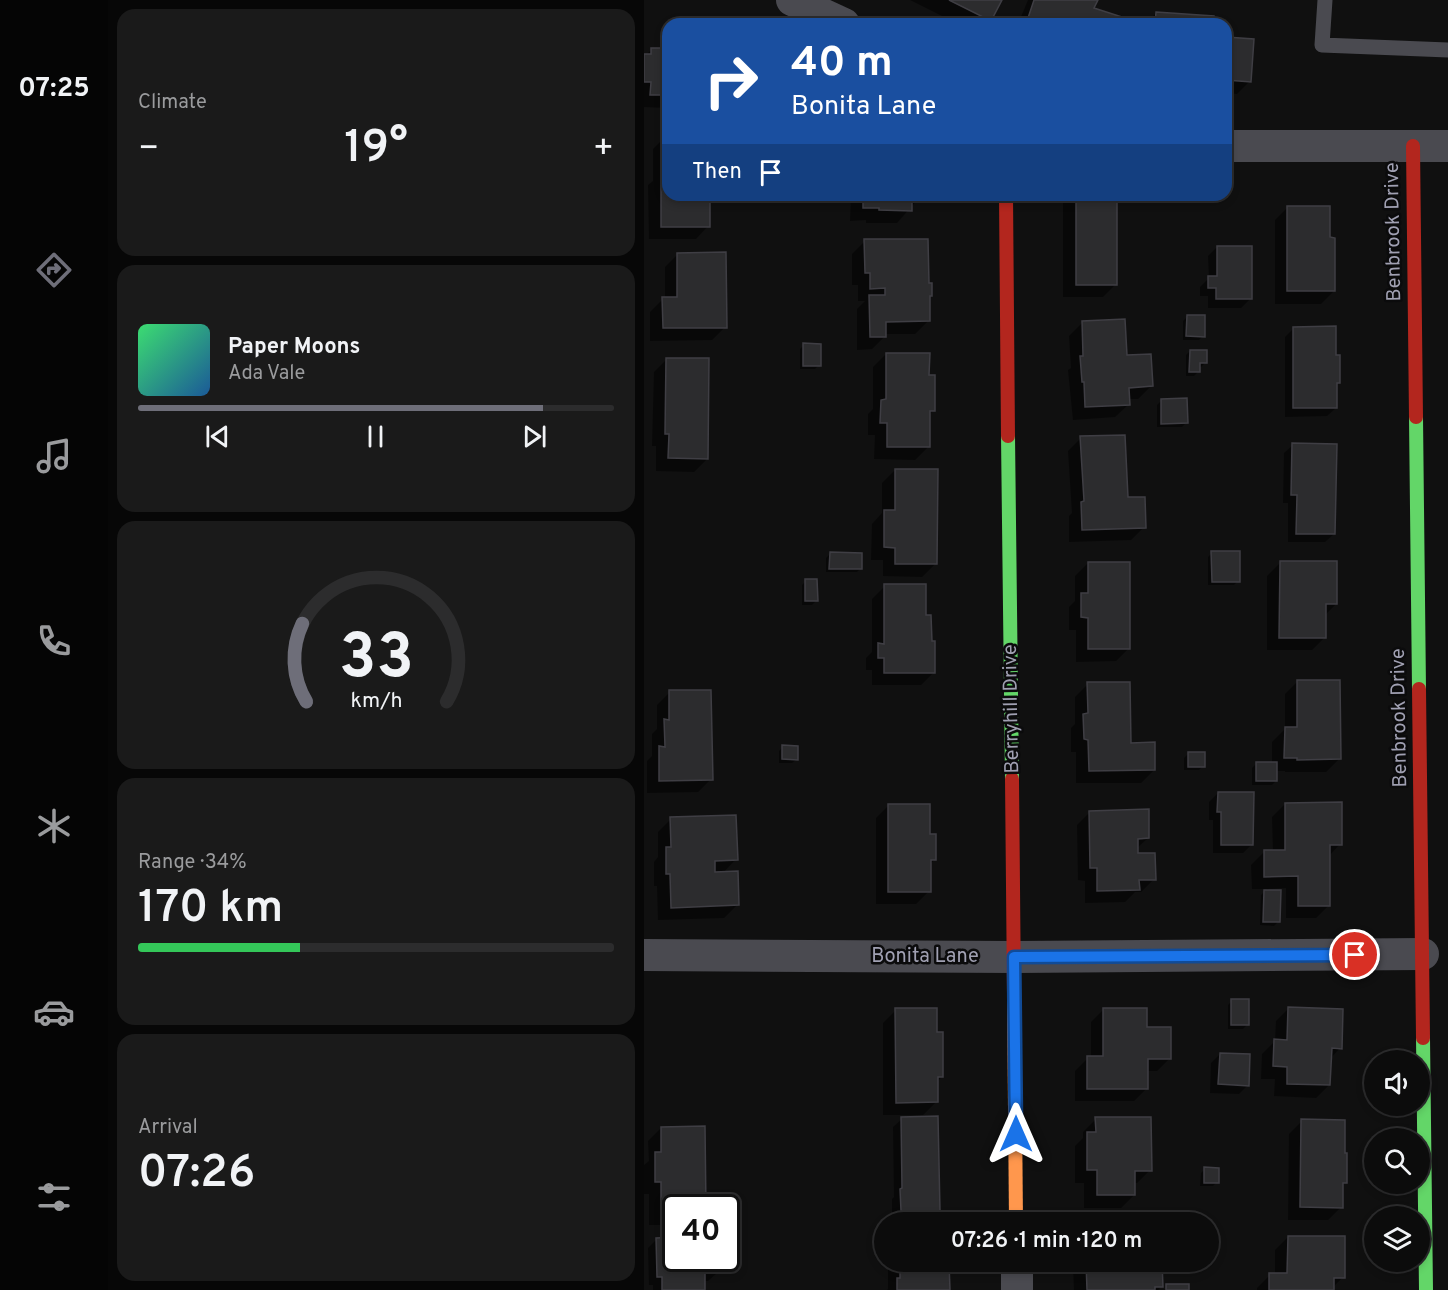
<!DOCTYPE html>
<meta charset="utf-8">
<style>
body{margin:0;font-family:Overpass,sans-serif;background:#1a1a1a;color:#f1f3f6;height:100vh;display:flex;flex-direction:column;font-size:22px;white-space:nowrap}
*{box-sizing:border-box;margin:0}
p{font-size:20px;color:#9a9b9d}
.icon{flex:none;width:33px;height:33px;fill:none;stroke:currentColor;stroke-width:2;stroke-linecap:round;stroke-linejoin:round}
.map{position:relative;flex:1;overflow:hidden}
.side{display:flex;flex-direction:column;gap:9px;padding:9px;background:#070707;width:536px}
.side>*{flex:none}
.hud{position:absolute;left:18px;top:18px;width:570px;height:183px;border-radius:18px;box-shadow:0 3px 9px #0003,0 0 0 2px #2c2c2d;background:#1a4fa0;color:#fff;overflow:hidden}
.buttons{position:absolute;left:720px;top:1050px;display:grid;gap:12px}
.buttons a{display:grid;place-items:center;width:66px;height:66px;border-radius:50%;background:#0c0c0c;box-shadow:0 3px 9px #0003,0 0 0 2px #2c2c2d;font-size:30px}
.speed{position:absolute;left:18px;top:1194px;display:flex;gap:12px;font-size:30px;font-weight:700;text-align:center}
.speed>*{display:grid;place-content:center;width:78px;height:78px;border-radius:50%;background:#0c0c0c;box-shadow:0 3px 9px #0003,0 0 0 2px #2c2c2d;line-height:1}
.speed .limit{border:3px solid #111;border-radius:9px;background:#fff;color:#111}
.pin{position:absolute;display:grid;place-items:center;width:51px;height:51px;color:#fff;margin:-26px;border:3px solid #fff;border-radius:50%;box-shadow:0 2px 6px #0007}
.me{position:absolute;width:66px;margin:-33px;rotate:0deg;stroke-linejoin:round;filter:drop-shadow(0 0 4px #0008)}
.turn{display:flex;align-items:center;gap:21px;height:126px;padding:0 30px;font-size:27px}
.turn .icon{width:78px;height:78px;stroke-width:2.5}
.turn b{display:block;font-size:42px;line-height:51px}
.then{display:flex;align-items:center;height:57px;padding:0 30px;background:#0003;gap:12px;font-size:22px}
.big{font-size:45px;font-weight:600;line-height:1.1}
.side .widget{flex:1;display:flex;flex-direction:column;justify-content:center;gap:9px;min-width:0;padding:0 21px;border-radius:18px;background:#1a1a1a}
.side .dial{align-items:center;gap:0}
.dial svg{height:156px;overflow:visible;fill:none;stroke:#2c2c2d;stroke-width:7;stroke-linecap:round;text-anchor:middle}
.dial text{fill:#f1f3f6;stroke:none}
.song{display:flex;align-items:center;gap:18px}
.cover{width:72px;height:72px;border-radius:9px;background:linear-gradient(135deg,hsl(140 70% 55%),hsl(210 70% 35%))}
.played{height:6px;border-radius:3px;background:linear-gradient(90deg,#6e6e79 85%,#2c2c2d 85%)}
.keys{display:flex;justify-content:space-around;direction:ltr}
.heat{display:flex;justify-content:space-between;align-items:center;font-size:33px;direction:ltr}
.charge{height:9px;border-radius:4px;background:linear-gradient(90deg,#34c759 34%,#2c2c2d 0)}
.trip{position:absolute;left:230px;top:1212px;width:345px;height:60px;border-radius:30px;background:#0c0c0c;box-shadow:0 3px 9px #0003,0 0 0 2px #2c2c2d;font-weight:600;line-height:60px;text-align:center}
main{display:flex;flex:1;min-height:0}
.dock{display:flex;flex-direction:column;width:108px;justify-content:space-around;align-items:center;background:#050505;color:#9a9b9d}
.dock .icon{width:42px;height:42px}
.dock .on{color:#6e6e79}
.dock b{font-size:27px;color:#f1f3f6}
.map>svg:first-child{display:block}
.shadow{fill:#0007}
.building{fill:#2c2c2e;stroke:#3f3e44;stroke-width:1.5}
.lines{fill:none;stroke-linecap:round;stroke-linejoin:round}
.lane{stroke:#4a4a50;stroke-width:15}
.street{stroke:#4a4a50;stroke-width:32}
.fast{stroke:#63d668;stroke-width:14}
.slow{stroke:#ff974d;stroke-width:14}
.jam{stroke:#b3261e;stroke-width:14}
.route-casing{stroke:#114b97;stroke-width:15}
.route{stroke:#1a73e8;stroke-width:10}
.labels{text-anchor:middle;dominant-baseline:central;stroke-width:5;stroke-linejoin:round;paint-order:stroke}
.street-label{font-size:20px;fill:#a0a0b2;stroke:#0b0b0c}
</style>
<main>
<nav class="dock">
<b>07:25</b>
<svg class="icon on" aria-label="directions" viewBox="0 0 24 24"><path d="M12 3l9 9-9 9-9-9zM9 14v-3h6M13 9l2 2-2 2"/></svg>
<svg class="icon" aria-label="music" viewBox="0 0 24 24"><path d="M9 18V5l10-2v13"/><circle cx="6" cy="18" r="3"/><circle cx="16" cy="16" r="3"/></svg>
<svg class="icon" aria-label="phone" viewBox="0 0 24 24"><path d="M5 4h4l2 5-3 2q2 4 5 5l2-3 5 2v4C11 20 4 13 5 4z"/></svg>
<svg class="icon" aria-label="climate" viewBox="0 0 24 24"><path d="M12 3v18M4 7l16 10M4 17L20 7"/></svg>
<svg class="icon" aria-label="car" viewBox="0 0 24 24"><path d="M5 17H2v-5l4-1 3-4h7l3 4 3 1v5h-3M9 17h6M6 11h13"/><circle cx="7" cy="17" r="2"/><circle cx="17" cy="17" r="2"/></svg>
<svg class="icon" aria-label="filters" viewBox="0 0 24 24"><path d="M4 7h16M4 17h16"/><circle cx="9" cy="7" r="2"/><circle cx="15" cy="17" r="2"/></svg>
</nav>
<section class="side">
<div class="widget"><p>Climate</p>
<div class="heat"><a>−</a><b class="big">19°</b><a>+</a></div>
</div>
<div class="widget">
<div class="song"><i class="cover"></i><div><b>Paper Moons</b><p>Ada Vale</p></div></div>
<div class="played"></div>
<div class="keys"><svg class="icon" aria-label="previous" viewBox="0 0 24 24"><path d="M18 5L8 12l10 7zM5 5v14"/></svg><svg class="icon" aria-label="pause" viewBox="0 0 24 24"><path d="M8 5v14M16 5v14"/></svg><svg class="icon" aria-label="next" viewBox="0 0 24 24"><path d="M6 5l10 7-10 7zM19 5v14"/></svg></div>
</div>
<div class="widget dial"><svg viewBox="0 0 100 80">
<path d="M14 69A42 42 0 1 1 86 69"/>
<path d="M14 69A42 42 0 0 1 12 29" stroke="#6e6e79"/>
<text x="50" y="56" font-size="32" font-weight="700">33</text>
<text x="50" y="72" font-size="11">km/h</text>
</svg></div>
<div class="widget"><p>Range · 34%</p><b class="big">170 km</b><div class="charge"></div></div>
<div class="widget"><p>Arrival</p><b class="big">07:26</b></div>
</section>
<div class="map">
<svg width="805" height="1290" viewBox="0 0 805 1290">
<rect width="100%" height="100%" fill="#101010"/>
<!-- shadow -->
<g class="shadow">
<path d="M266,0H356L346,21L343,24H314Z"/>
<path d="M384,0H449L448,9L477,24H374Z"/>
<path d="M512,13L568,24H502Z"/>
<path d="M582,39L606,81L593,94L582,93Z"/>
<path d="M8,49L24,50V115H22L23,108L0,107V55H2Z"/>
<path d="M22,136H24V195H64V226L52,239H5L4,185L9,181V149Z"/>
<path d="M207,195H275V198L253,223H222V220L206,221Z"/>
<path d="M419,195H472V284L459,297H419Z"/>
<path d="M644,207L684,239L690,291L677,304H631V220Z"/>
<path d="M221,241L284,298V321L271,334H241V336L228,349L213,350V309L221,301H214V285H208V254Z"/>
<path d="M573,247L606,299L597,308H564V296H556V287L565,278L564,256Z"/>
<path d="M34,254L81,327L68,340L6,341V312L19,299H21V267Z"/>
<path d="M544,316L559,336L555,340H539V321Z"/>
<path d="M438,323L482,357L507,386L494,399H484V405L471,417L429,420L424,370L427,368L425,336Z"/>
<path d="M650,328L691,357L694,382L691,385L692,408L683,416L641,417V337Z"/>
<path d="M160,345L175,365L171,369H156V349Z"/>
<path d="M546,351L561,363L557,367H554V372L550,376H542V355Z"/>
<path d="M242,354L284,376L290,410L284,415V447L271,460L230,459L231,435H224V414L229,409V367Z"/>
<path d="M23,359L63,459L50,472L12,471V446H8L10,372Z"/>
<path d="M517,401L542,423L538,427H513V405Z"/>
<path d="M437,438L482,498L500,527L487,540L425,542V516L428,513L424,451Z"/>
<path d="M649,445L690,534L681,542H644V503H639L640,453Z"/>
<path d="M251,470L291,564L278,577L239,576V560H227L228,524L238,513V483Z"/>
<path d="M568,553L594,581L590,585H564V557Z"/>
<path d="M186,554L217,568L213,572H182V558Z"/>
<path d="M444,563L485,648L472,661L432,662V630H425V607L431,601V576Z"/>
<path d="M636,563L692,604L681,615V637L668,650H623V576Z"/>
<path d="M162,581L172,601L168,605H158V585Z"/>
<path d="M241,586L281,617L290,672L277,685H228V670H222V658L228,652V599Z"/>
<path d="M654,681L695,759L682,772H641V771H632V781L628,785H608V768L612,764H628V742L641,729V694Z"/>
<path d="M444,684L486,744L510,770L497,783H432V752H427V728L431,724V697Z"/>
<path d="M26,692L67,779L54,792L3,793V761L8,756V734L13,729V705Z"/>
<path d="M139,747L153,759L148,763H135V751Z"/>
<path d="M544,754L559,766L555,770H540V758Z"/>
<path d="M574,793L608,844L599,853H569V820H565V802Z"/>
<path d="M641,804L696,844L685,856V905L672,918H642V888L624,889L634,922L630,926L616,925L617,895L623,889H608L607,865L620,852H629L628,817Z"/>
<path d="M245,805L285,836L291,859L285,865V891L272,904H232V818Z"/>
<path d="M446,812L504,838L493,848V854L510,879L497,892H491L481,902L441,903V881L434,880L433,825Z"/>
<path d="M27,819L92,859L78,874L93,905L80,918L14,920L13,886H10V862L14,857V832Z"/>
<path d="M588,1001L603,1025L599,1029H584V1005Z"/>
<path d="M645,1008L696,1048L686,1059L685,1085L672,1098L630,1096L631,1079H617L618,1054L631,1041L632,1021Z"/>
<path d="M460,1009L501,1029L526,1058L513,1071H502L503,1088L490,1101H431V1071L444,1058H447V1022Z"/>
<path d="M252,1010L291,1034L298,1077L292,1082V1102L279,1115H239V1023Z"/>
<path d="M576,1054L604,1085L595,1094L566,1093L567,1063Z"/>
<path d="M258,1119L294,1210L285,1219H248V1199L250,1197L249,1127Z"/>
<path d="M452,1119L506,1170L493,1183H489L490,1195L477,1208H440V1183H431V1146L439,1138V1132Z"/>
<path d="M658,1121L701,1182L698,1186L697,1207L684,1220H644L645,1134Z"/>
<path d="M17,1128L32,1208V1225H5V1194H0V1165L5,1161L4,1141Z"/>
<path d="M561,1169L573,1182L569,1186H556L557,1173Z"/>
<path d="M644,1237L699,1277L688,1288V1290H613V1288L626,1275H631V1250Z"/>
<path d="M13,1239L32,1258L73,1273L64,1281H60V1290H9V1285H5L4,1248Z"/>
<path d="M244,1262H304V1289L243,1290L244,1289Z"/>
<path d="M434,1262H517L518,1286L514,1290H430L429,1267Z"/>
</g>
<!-- building -->
<g class="building">
<path d="M305,0H358L347,21Z"/>
<path d="M390,0H454L450,8L481,18L479,24H382Z"/>
<path d="M512,12L570,16V24H511Z"/>
<path d="M582,37L610,39L607,82L582,80Z"/>
<path d="M7,48H24V95H6L7,82H0V54H7Z"/>
<path d="M22,134H24V195H66V227H17V171H21Z"/>
<path d="M219,195H277V199H268V211L235,210V208H219Z"/>
<rect x="432" y="195" width="41" height="90"/>
<path d="M643,206H686V237L691,238V291H643Z"/>
<path d="M220,239H284L285,283H288V296H286V321L242,322V337H226L225,295H241V288L226,289V273H221Z"/>
<path d="M573,246H608V299H572V288H564V276H573Z"/>
<path d="M82,252L83,328H19L18,297H33V253Z"/>
<path d="M543,315H561V337L542,336Z"/>
<path d="M481,319L483,355L507,354L509,386L485,388L486,405L441,407L440,382H438L436,356H439L438,321Z"/>
<path d="M692,326V355H696V383H693V408H649V327Z"/>
<path d="M159,343L177,344V366H159Z"/>
<path d="M546,350H563V363H556V372H545Z"/>
<path d="M242,353H286L285,375H291V411H286V447H243V423H236L237,400L242,399Z"/>
<path d="M22,358H65L64,459L24,458L25,434H21Z"/>
<path d="M543,398L544,423L517,424V399Z"/>
<path d="M481,435L484,497H501L502,528L438,530L437,502L440,501L436,436Z"/>
<path d="M648,443L693,444L691,534H652L653,495H647Z"/>
<path d="M251,469H294L293,564H251V548L240,547V510H251Z"/>
<path d="M567,551H596V582H568Z"/>
<path d="M186,552L218,553V569H185Z"/>
<path d="M636,561H693V604H682V638H635Z"/>
<path d="M444,562H486V649H444V618L437,617V593H444Z"/>
<path d="M161,579H173L174,601H161Z"/>
<path d="M240,584H282V615H287L288,641H291V673H240V658H234V643L240,644Z"/>
<path d="M653,680H696L697,759L653,760V758H640L641,727H653Z"/>
<path d="M443,682H486L487,743L511,742V770L445,771L444,740L440,739L439,714L444,713Z"/>
<path d="M25,690H67L69,780L15,781V746L21,747L20,719L25,720Z"/>
<path d="M138,745L154,746V760L138,759Z"/>
<rect x="544" y="752" width="17" height="15"/>
<rect x="612" y="762" width="21" height="19"/>
<path d="M574,792H610L609,845H577V812H573Z"/>
<path d="M698,802V845H686V906H654V876L620,877V850H641V803Z"/>
<path d="M244,804H286V834H292V860H287V892H244Z"/>
<path d="M505,809V838L494,839V853H511L512,880H495L496,890L453,891V868H446L445,811Z"/>
<path d="M92,815L94,860L71,861V872L94,871L95,905L27,908L26,874H22V847H27L26,817Z"/>
<path d="M620,890H637L636,922H619Z"/>
<rect x="587" y="999" width="18" height="26"/>
<path d="M644,1007L699,1009L698,1049L688,1048L686,1085L643,1084V1067L629,1066L630,1039L643,1040Z"/>
<path d="M251,1008H293V1032H299V1077H294V1102L252,1103Z"/>
<path d="M459,1008H503V1027H527V1059H504V1089H443V1056H459Z"/>
<path d="M576,1053L606,1054L605,1086L574,1084Z"/>
<path d="M294,1116L296,1211H257L256,1189L258,1188L257,1117Z"/>
<path d="M451,1117H507L508,1171H491V1195H453V1170H443V1132H452Z"/>
<path d="M657,1119L701,1120V1153H703V1183H699V1208L656,1207Z"/>
<path d="M61,1126L62,1208H32V1213H17V1182H11V1152H17V1127Z"/>
<path d="M560,1167L575,1168V1183H560Z"/>
<path d="M644,1236H701V1278H690V1290H625V1273H643Z"/>
<path d="M32,1237V1258H74V1273H61V1290H18V1277H13L12,1238Z"/>
<path d="M256,1262H305L306,1290H253V1278H256Z"/>
<path d="M442,1262H518L519,1287H511V1290H443Z"/>
<rect x="522" y="1284" width="23" height="6"/>
</g>
<g class="lines">
<!-- lane -->
<path class="lane" d="M681,0L678,45L805,50"/>
<!-- street -->
<g class="street">
<path d="M148,0L200,24"/>
<path d="M582,146H805"/>
<path d="M0,955L371,957L779,954"/>
<path d="M373,1262V1290"/>
</g>
<!-- fast -->
<g class="fast">
<path d="M772,417L775,689"/>
<path d="M364,436L368,779"/>
<path d="M779,1038L782,1290"/>
</g>
<!-- slow -->
<path class="slow" d="M370,994L372,1222"/>
<!-- jam -->
<g class="jam">
<path d="M769,146L772,417"/>
<path d="M362,195L364,436"/>
<path d="M775,689L779,1038"/>
<path d="M368,779L370,994"/>
</g>
</g>
<g class="lines">
<!-- route casing -->
<g class="route-casing">
<path id="route" d="M372,1134L370,957L711,955"/>
</g>
<!-- route -->
<use href="#route" class="route"/>
</g>
<g class="labels">
<!-- street labels -->
<g class="street-label">
<text transform="translate(750 232) rotate(-91)">Benbrook Drive</text>
<text transform="translate(368 709) rotate(-91)">Berryhill Drive</text>
<text transform="translate(756 718) rotate(-91)">Benbrook Drive</text>
<text x="281" y="957">Bonita Lane</text>
</g>
</g>
</svg>
<div class="buttons">
<a><svg class="icon" aria-label="sound" viewBox="0 0 24 24"><path d="M4 9h4l5-4v14l-5-4H4zM17 9q2 3 0 6"/></svg></a>
<a><svg class="icon" aria-label="search" viewBox="0 0 24 24"><circle cx="10" cy="10" r="6"/><path d="M15 15l6 6"/></svg></a>
<a><svg class="icon" aria-label="layers" viewBox="0 0 24 24"><path d="M12 4l9 5-9 5-9-5zM3 14l9 5 9-5"/></svg></a>
</div>
<div class="speed"><div class="limit">40</div></div>
<div class="pin" style="left:711px;top:955px;background:#d93025"><svg class="icon" aria-label="arrive" viewBox="0 0 24 24"><path d="M6 21V4h12l-3 4 3 4H6"/></svg></div>
<svg class="me" style="left:372px;top:1134px" viewBox="-20 -20 40 40"><path d="M0-17L14 15 0 8-14 15z" fill="#1a73e8" stroke="#fff" stroke-width="4"/></svg>
<div class="trip">07:26 · 1 min · 120 m</div>
<div class="hud">
<div class="turn"><svg class="icon" aria-label="right" viewBox="0 0 24 24"><path d="M7 20v-9h11M14 6l5 5-5 5"/></svg><div><b>40 m</b>Bonita Lane</div></div>
<div class="then">Then<svg class="icon" aria-label="arrive" viewBox="0 0 24 24"><path d="M6 21V4h12l-3 4 3 4H6"/></svg></div>
</div>
</div>
</main>
